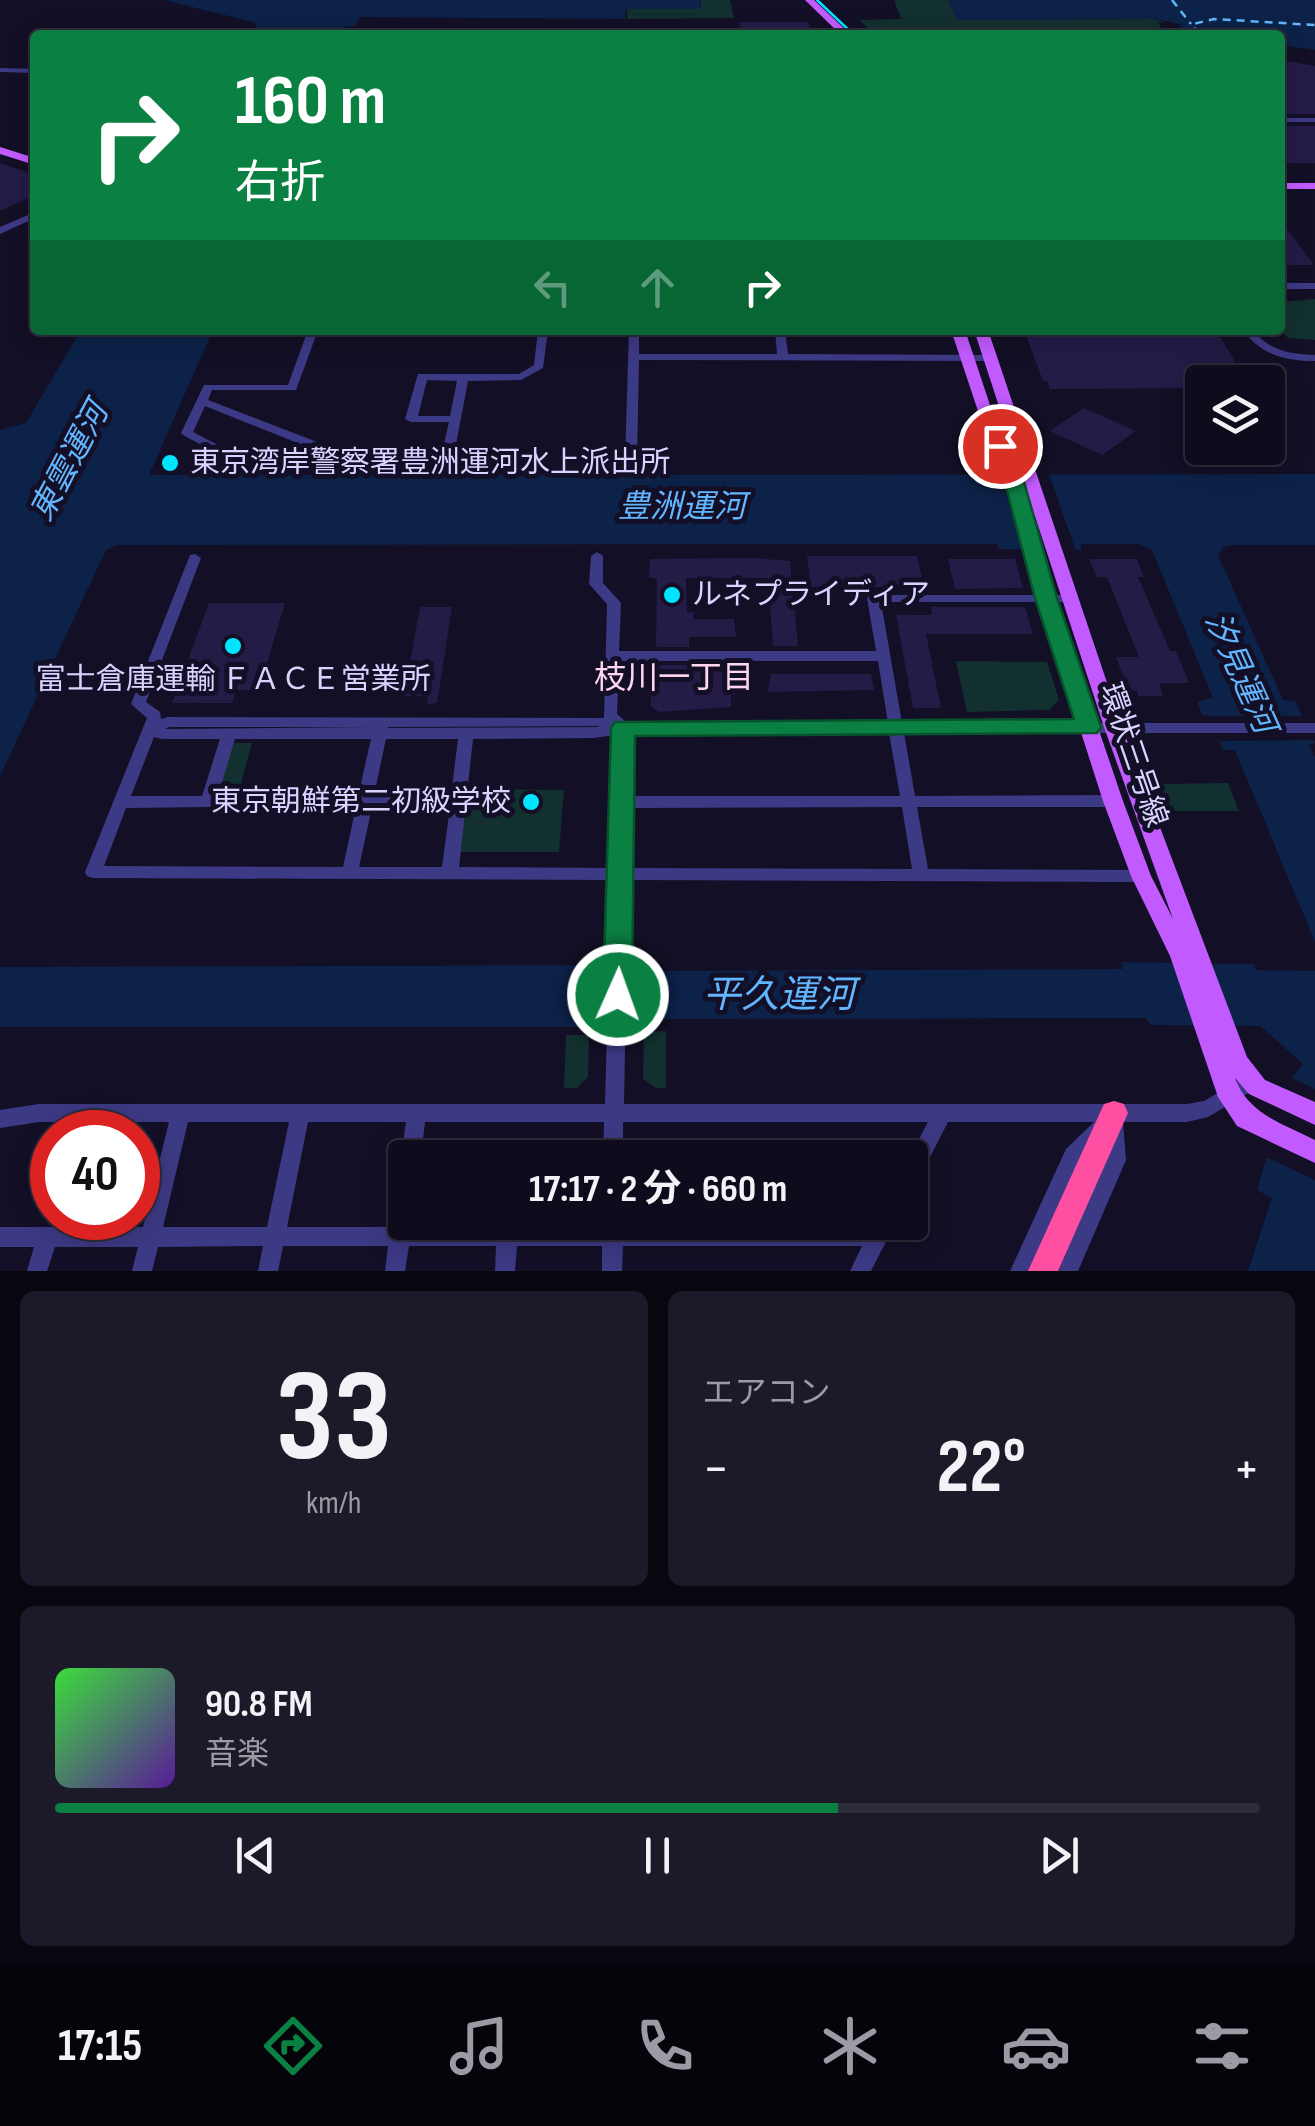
<!DOCTYPE html>
<html lang="ja">
<meta charset="utf-8">
<style>
body{margin:0;font-family:"Sofia Sans Condensed","Noto Sans JP",sans-serif;background:#1c1929;color:#f1f3f6;height:100vh;display:flex;flex-direction:column;font-size:38px;white-space:nowrap}
*{box-sizing:border-box;margin:0}
p{font-size:32px;color:#9b9ba3}
.icon{flex:none;width:55px;height:55px;fill:none;stroke:currentColor;stroke-width:2;stroke-linecap:round;stroke-linejoin:round}
.map{position:relative;height:1271px;overflow:hidden}
.drawer{display:flex;flex-direction:column;gap:20px;padding:20px;background:#08060f;flex:1}
.drawer>*{flex:none}
.guide{position:absolute;left:30px;top:30px;width:1255px;height:305px;border-radius:10px;box-shadow:0 5px 25px #0003,0 0 0 2px #2e2b3b;background:#0b8043;color:#fff;overflow:hidden}
.tools{position:absolute;left:1185px;top:365px;display:grid;gap:20px}
.tools a{display:grid;place-items:center;width:100px;height:100px;border-radius:10px;background:#0e0b1c;box-shadow:0 5px 25px #0003,0 0 0 2px #2e2b3b;font-size:50px}
.speed{position:absolute;left:30px;top:1110px;display:flex;gap:20px;font-size:50px;font-weight:700;text-align:center}
.speed>*{display:grid;place-content:center;width:130px;height:130px;border-radius:50%;background:#0e0b1c;box-shadow:0 5px 25px #0003,0 0 0 2px #2e2b3b;line-height:1}
.speed .limit{border:15px solid #d22;background:#fff;color:#111}
.pin{position:absolute;display:grid;place-items:center;width:85px;height:85px;color:#fff;margin:-42px;border:5px solid #fff;border-radius:50%;box-shadow:0 2px 10px #0007}
.me{position:absolute;width:110px;margin:-55px;rotate:2deg;stroke-linejoin:round;filter:drop-shadow(0 0 8px #0008)}
.turn{display:flex;align-items:center;gap:35px;height:210px;padding:0 40px;font-size:45px}
.turn .icon{width:130px;height:130px;stroke-width:2.5}
.turn b{display:block;font-size:70px;line-height:85px}
.lanes{display:flex;align-items:center;height:95px;padding:0 40px;background:#0003;justify-content:center;gap:50px;direction:ltr}
.lanes .off{opacity:.35}
.big{font-size:75px;font-weight:700;line-height:1.1}
.drawer .tile{flex:1;display:flex;flex-direction:column;justify-content:center;gap:15px;min-width:0;padding:0 35px;border-radius:15px;background:#1c1929}
.drawer .dial{align-items:center;gap:0}
.dial b{font-size:130px;line-height:1}
.song{display:flex;align-items:center;gap:30px}
.cover{width:120px;height:120px;border-radius:15px;background:linear-gradient(135deg,hsl(120 70% 55%),hsl(270 70% 35%))}
.played{height:10px;border-radius:5px;background:linear-gradient(90deg,#0b8043 65%,#2e2b3b 65%)}
.keys{display:flex;justify-content:space-around;direction:ltr}
.heat{display:flex;justify-content:space-between;align-items:center;font-size:55px;direction:ltr}
.drawer .tiles{flex:1;display:grid;gap:20px;grid-template-columns:1fr 1fr}
.tile:last-child{grid-column:span 2}
.trip{position:absolute;left:388px;top:1140px;width:540px;height:100px;border-radius:10px;background:#0e0b1c;box-shadow:0 5px 25px #0003,0 0 0 2px #2e2b3b;font-weight:700;line-height:100px;text-align:center}
.dock{display:flex;height:160px;justify-content:space-around;align-items:center;background:#06040b;color:#9b9ba3}
.dock .icon{width:70px;height:70px}
.dock .on{color:#0b8043}
.dock b{font-size:45px;color:#f1f3f6}
.map>svg:first-child{display:block}
.green{fill:#12302f}
.water{fill:#0c2248}
.pier{fill:#130f26}
.lines{fill:none;stroke-linecap:round;stroke-linejoin:round}
.ferry{stroke:#62b6ff;stroke-width:2.5;stroke-dasharray:8 6;stroke-linecap:butt}
.building{fill:#241b47}
.minor{fill:#3d3a85;fill-rule:evenodd}
.major{fill:#c25bff;fill-rule:evenodd}
.highway{fill:#ff4fa3;fill-rule:evenodd}
.tram{stroke:#00e5ff;stroke-width:2.5}
.route{fill:#0b8043;stroke:#07532c;stroke-width:2.5}
.poi-dot{fill:#00e5ff;stroke:#130f26;stroke-width:4}
.labels{text-anchor:middle;dominant-baseline:central;stroke-width:10;stroke-linejoin:round;paint-order:stroke}
.poi-label{font-size:30px;fill:#d9d4ff;stroke:#130f26;text-anchor:start}
.street-label{font-size:30px;fill:#d9d4ff;stroke:#130f26}
.water-label{font-size:32px;font-style:italic;fill:#62b6ff;stroke:#130f26}
.neighbourhood-label{font-size:32px;fill:#ffd6f0;stroke:#130f26}
.near-water-label{font-size:38px;font-style:italic;fill:#62b6ff;stroke:#130f26}
</style>
<div class="map">
<svg width="1315" height="1271" viewBox="0 0 1315 1271">
<rect width="100%" height="100%" fill="#130f26"/>
<!-- green -->
<g class="green">
<path d="M701,0H730L734,18L627,19V9H701Z"/>
<path d="M894,0H948L958,20L1154,19L1165,22L1158,23L1167,35H876L859,20L901,19Z"/>
<path d="M1315,299V340L1288,338L1280,330V302Z"/>
<path d="M956,661L1047,662L1059,700L1049,710L967,712Z"/>
<path d="M230,743H252L237,798H213Z"/>
<path d="M1228,783L1239,811H1167L1159,792L1164,791L1161,784Z"/>
<path d="M466,789L564,790L559,852H457Z"/>
<path d="M666,1031V1088H656L643,1079L644,1032Z"/>
<path d="M566,1035H589L588,1077L577,1088H564Z"/>
</g>
<!-- water -->
<g class="water">
<path d="M164,0H700L701,9H626L625,19L360,17L355,26L344,27L340,35H255L257,23Z"/>
<path d="M948,0H1315V50L1280,45V35H1231L1208,30L1209,35H1183L1180,24L1154,19L957,20Z"/>
<path d="M81,330H213L149,475H614L615,470H633L634,475L1315,474V545H1233L1224,547L1218,555L1283,700L1295,701L1315,743L1309,745L1315,757V942L1235,750H1223L1210,715H1202L1197,702L1213,698L1152,550L1139,544H1081V550L999,549L997,544L117,545L106,550L0,776V430L26,423Z"/>
<path d="M1121,962L1254,964L1257,970L1315,971V1271H1248L1272,1198L1257,1190L1288,1083L1303,1064L1260,1026L1150,1025L1146,1018L646,1019L645,1027H0V967L646,965L647,971L1123,969Z"/>
</g>
<!-- pier -->
<g class="pier">
<path d="M998,469H1047L1076,551H1023Z"/>
<path d="M1205,716H1308L1315,740L1215,741Z"/>
<path d="M592,960H645L644,1031L590,1030Z"/>
<path d="M1288,1076L1315,1089V1180L1262,1155Z"/>
</g>
<g class="lines">
<!-- ferry -->
<g class="ferry">
<path d="M1172,0L1191,24"/>
<path d="M1197,35L1193,24L1214,19L1315,25"/>
</g>
</g>
<!-- building -->
<g class="building">
<path d="M739,22H808L812,35H741Z"/>
<path d="M1280,60L1315,66V114H1280Z"/>
<rect x="1280" y="126" width="35" height="37"/>
<path d="M0,163L35,175V195L0,211Z"/>
<path d="M1280,219L1314,265H1280Z"/>
<path d="M1024,330H1216L1247,382H1202V388L1050,389L1047,381H1043Z"/>
<path d="M1084,408L1136,431L1102,455L1050,431Z"/>
<path d="M807,556H917L924,587H811Z"/>
<path d="M752,558L790,561L798,646H773L768,578H686L687,613L694,612L693,619H734L736,637H689V647H656L657,578H649L650,559Z"/>
<path d="M948,559H1015L1023,588L955,589Z"/>
<path d="M1089,559H1137L1144,577H1138L1170,651H1176L1189,683H1159L1163,696H1138L1137,691L1128,689L1116,657H1139L1107,577H1097Z"/>
<path d="M209,603H285L259,690H236L232,703H172Z"/>
<path d="M420,607H452L437,703L427,704L428,696H404Z"/>
<path d="M931,607H1025L1033,634H926L941,708H913L896,615H932Z"/>
<path d="M650,665H737L738,694L731,695V707L659,712L651,707V696L647,695Z"/>
<path d="M771,674H871L874,690L768,692Z"/>
</g>
<g class="lines">
<!-- minor -->
<g class="minor">
<path d="M0,68L35,69V73L0,72Z"/>
<rect x="1280" y="118" width="35" height="4"/>
<path d="M35,212V218L0,234V227Z"/>
<rect x="1280" y="283" width="35" height="6"/>
<path d="M308,330H318L296,390H212L208,400L346,453H436L443,448L449,422H411L405,419L418,374H519L534,365L538,330H548L543,368L521,380L468,381L455,450L443,460L233,462L183,435L181,433L204,385H288ZM427,380L457,381L450,416H418ZM205,406L325,454H235L193,432Z"/>
<path d="M629,330H639V354H777L775,330H785L788,354L991,355L996,358L991,361L639,360L637,461L631,465L625,461Z"/>
<path d="M1243,330H1253C1269,351 1290,354 1315,355V361C1285,361 1261,355 1243,330Z"/>
<path d="M597,552L603,556V583L621,603L619,651H876L867,598L869,595H1075L1077,598L1070,602H881L902,723H1315V733H904L915,796L1113,795L1118,797L1121,801L1118,805L1113,807H917L928,869L1141,870L1147,871L1149,876L1147,881L1141,882L628,880L624,1104H1187L1204,1101L1250,1074L1257,1076L1259,1082L1257,1088L1208,1117L1187,1122H1123L1126,1160L1078,1271H1058L1106,1160L1105,1136L1080,1161L1031,1271H1010L1066,1149L1094,1122H948L917,1182L910,1185L909,1158L928,1122H623V1158H603L604,1122H425L421,1158H405V1165L401,1158L406,1122H308L287,1227H391L398,1194L405,1192V1222H412L411,1227H603V1222H623V1227L873,1226L875,1222H896L871,1271H850L862,1246H623L622,1271H602V1246H517L515,1271H495L496,1246H409L405,1271H385L388,1246H283L278,1271H258L263,1246L158,1247L152,1271H132L138,1247H55L47,1271H27L34,1247H0V1227H143L169,1122H39L0,1128V1110L39,1104H605L611,880L93,878L87,876L85,872L147,718L131,704L190,555L195,554L201,558L146,702L160,712L161,719L168,717L604,718L607,604L589,584L591,556ZM619,661H878L888,723H627L617,714ZM169,727H373L165,729ZM388,727L597,726L600,727L388,728ZM630,733H889L900,796H629ZM615,735L612,868L459,867L473,739L594,738ZM154,737L162,739H220L202,796H131ZM235,739H371L358,796H218ZM386,739H458L451,795H374ZM209,807H356L343,867L104,866L126,808ZM372,807H450L442,867H359ZM902,807L912,869L628,868L629,808ZM188,1122H289L267,1227H163Z"/>
</g>
<!-- major -->
<g class="major">
<path d="M805,0H814L851,35H841Z"/>
<path d="M0,147L35,158V165L0,154Z"/>
<rect x="1280" y="183" width="35" height="6"/>
<path d="M951,330H965L996,423L1019,468L1054,598L1123,801L1151,876L1173,919L1104,727L974,330H988L1122,727L1247,1057L1265,1080L1315,1102V1125L1249,1094L1235,1078C1248,1114 1283,1124 1315,1140V1163L1237,1126L1218,1097L1170,956L1131,876L1103,801L1038,598L1003,468L982,423Z"/>
</g>
<!-- highway -->
<path class="highway" d="M1114,1101L1124,1104L1128,1113L1058,1271H1028L1104,1104Z"/>
<!-- tram -->
<path class="tram" d="M817,0L854,35"/>
</g>
<!-- route -->
<path class="route" d="M1000,440L1007,441L1020,468L1057,598L1101,727L1097,733L635,736L632,995L628,1004L618,1007L607,1004L603,995L611,728L615,722L1074,719L1035,598L1001,468L990,446Z"/>
<!-- markers -->
<g class="poi-dot">
<circle cx="170" cy="463" r="10"/>
<circle cx="672" cy="595" r="10"/>
<circle cx="233" cy="646" r="10"/>
<circle cx="531" cy="802" r="10"/>
</g>
<g class="labels">
<!-- poi labels -->
<g class="poi-label">
<text x="190" y="463">東京湾岸警察署豊洲運河水上派出所</text>
<text x="692" y="595">ルネプライディア</text>
<text x="233" y="680" text-anchor="middle">富士倉庫運輸 ＦＡＣＥ営業所</text>
<text x="511" y="802" text-anchor="end">東京朝鮮第二初級学校</text>
</g>
<!-- street labels -->
<g class="street-label">
<text transform="translate(1133 755) rotate(71)">環状三号線</text>
</g>
<!-- water labels -->
<g class="water-label">
<text transform="translate(70 462) rotate(-62)">東雲運河</text>
<text x="682" y="507">豊洲運河</text>
<text transform="translate(1240 673) rotate(66)">汐見運河</text>
</g>
<!-- neighbourhood labels -->
<g class="neighbourhood-label">
<text x="674" y="678">枝川一丁目</text>
</g>
<!-- near-water labels -->
<g class="near-water-label">
<text x="779" y="995">平久運河</text>
</g>
</g>
</svg>
<div class="tools">
<a><svg class="icon" aria-label="layers" viewBox="0 0 24 24"><path d="M12 4l9 5-9 5-9-5zM3 14l9 5 9-5"/></svg></a>
</div>
<div class="speed"><div class="limit">40</div></div>
<div class="pin" style="left:1000px;top:446px;background:#d93025"><svg class="icon" aria-label="arrive" viewBox="0 0 24 24"><path d="M6 21V4h12l-3 4 3 4H6"/></svg></div>
<svg class="me" style="left:618px;top:995px" viewBox="-20 -20 40 40"><circle r="17" fill="#0b8043" stroke="#fff" stroke-width="3"/><path d="M0-11L8 9 0 5-8 9z" fill="#fff"/></svg>
<div class="trip">17:17 · 2 分 · 660 m</div>
<div class="guide">
<div class="turn"><svg class="icon" aria-label="right" viewBox="0 0 24 24"><path d="M7 20v-9h11M14 6l5 5-5 5"/></svg><div><b>160 m</b>右折</div></div>
<div class="lanes"><svg class="icon off" aria-label="left" viewBox="0 0 24 24"><path d="M17 20v-9H6M10 6l-5 5 5 5"/></svg><svg class="icon off" aria-label="ahead" viewBox="0 0 24 24"><path d="M12 20V5M6 11l6-6 6 6"/></svg><svg class="icon" aria-label="right" viewBox="0 0 24 24"><path d="M7 20v-9h11M14 6l5 5-5 5"/></svg></div>
</div>
</div>
<section class="drawer">
<div class="tiles">
<div class="tile dial"><b>33</b><p>km/h</p></div>
<div class="tile"><p>エアコン</p>
<div class="heat"><a>−</a><b class="big">22°</b><a>+</a></div>
</div>
<div class="tile">
<div class="song"><i class="cover"></i><div><b>90.8 FM</b><p>音楽</p></div></div>
<div class="played"></div>
<div class="keys"><svg class="icon" aria-label="previous" viewBox="0 0 24 24"><path d="M18 5L8 12l10 7zM5 5v14"/></svg><svg class="icon" aria-label="pause" viewBox="0 0 24 24"><path d="M8 5v14M16 5v14"/></svg><svg class="icon" aria-label="next" viewBox="0 0 24 24"><path d="M6 5l10 7-10 7zM19 5v14"/></svg></div>
</div>
</div>
</section>
<nav class="dock">
<b>17:15</b>
<svg class="icon on" aria-label="directions" viewBox="0 0 24 24"><path d="M12 3l9 9-9 9-9-9zM9 14v-3h6M13 9l2 2-2 2"/></svg>
<svg class="icon" aria-label="music" viewBox="0 0 24 24"><path d="M9 18V5l10-2v13"/><circle cx="6" cy="18" r="3"/><circle cx="16" cy="16" r="3"/></svg>
<svg class="icon" aria-label="phone" viewBox="0 0 24 24"><path d="M5 4h4l2 5-3 2q2 4 5 5l2-3 5 2v4C11 20 4 13 5 4z"/></svg>
<svg class="icon" aria-label="climate" viewBox="0 0 24 24"><path d="M12 3v18M4 7l16 10M4 17L20 7"/></svg>
<svg class="icon" aria-label="car" viewBox="0 0 24 24"><path d="M5 17H2v-5l4-1 3-4h7l3 4 3 1v5h-3M9 17h6M6 11h13"/><circle cx="7" cy="17" r="2"/><circle cx="17" cy="17" r="2"/></svg>
<svg class="icon" aria-label="filters" viewBox="0 0 24 24"><path d="M4 7h16M4 17h16"/><circle cx="9" cy="7" r="2"/><circle cx="15" cy="17" r="2"/></svg>
</nav>
